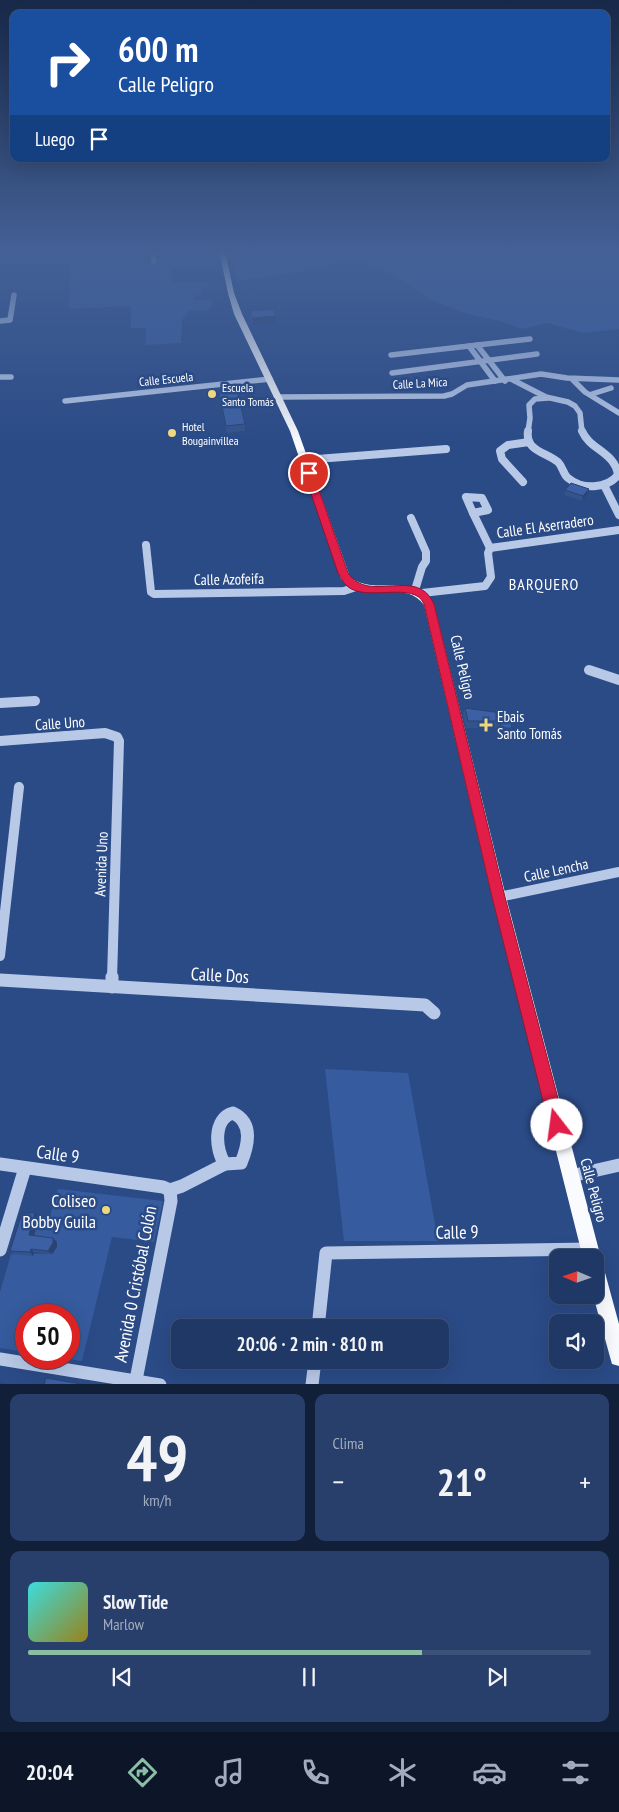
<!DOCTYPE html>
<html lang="es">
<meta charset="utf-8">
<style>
body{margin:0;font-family:"PT Sans Narrow",sans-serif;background:#283f6b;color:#f1f3f6;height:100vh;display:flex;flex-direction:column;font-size:19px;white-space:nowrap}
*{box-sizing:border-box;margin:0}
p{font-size:16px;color:#a2acbf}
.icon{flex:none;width:28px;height:28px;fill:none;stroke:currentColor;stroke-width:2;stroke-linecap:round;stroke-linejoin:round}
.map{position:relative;height:1384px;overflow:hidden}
.side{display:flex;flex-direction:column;gap:10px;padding:10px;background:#121f38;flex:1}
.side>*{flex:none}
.top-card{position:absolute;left:10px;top:10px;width:600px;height:152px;border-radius:10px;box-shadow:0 5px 20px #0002,0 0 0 1px #3d5279;background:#1a4fa0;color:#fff;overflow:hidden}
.needle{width:32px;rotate:272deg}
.tools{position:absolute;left:549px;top:1249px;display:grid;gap:10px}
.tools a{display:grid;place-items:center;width:55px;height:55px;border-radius:10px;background:#203865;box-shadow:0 5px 20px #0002,0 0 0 1px #3d5279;font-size:25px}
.speed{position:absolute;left:15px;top:1304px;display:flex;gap:10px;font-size:25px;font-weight:700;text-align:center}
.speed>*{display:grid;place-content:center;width:65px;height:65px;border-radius:50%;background:#203865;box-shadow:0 5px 20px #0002,0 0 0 1px #3d5279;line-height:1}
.speed .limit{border:8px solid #d22;background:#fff;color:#111}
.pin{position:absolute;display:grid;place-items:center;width:42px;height:42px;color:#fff;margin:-21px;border:2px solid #fff;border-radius:50%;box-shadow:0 1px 5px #0007}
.me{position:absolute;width:55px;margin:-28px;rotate:345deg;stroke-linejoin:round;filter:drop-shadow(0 0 4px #0008)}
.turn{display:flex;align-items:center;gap:18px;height:105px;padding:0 25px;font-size:22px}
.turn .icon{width:65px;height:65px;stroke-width:2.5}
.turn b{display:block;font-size:35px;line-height:42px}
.then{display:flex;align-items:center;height:48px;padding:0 25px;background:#0003;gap:10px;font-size:19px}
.big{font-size:38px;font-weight:700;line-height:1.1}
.side .card{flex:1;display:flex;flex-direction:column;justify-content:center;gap:8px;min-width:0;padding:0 18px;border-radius:10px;background:#283f6b}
.side .dial{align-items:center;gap:0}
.dial b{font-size:65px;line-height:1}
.song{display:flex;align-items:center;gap:15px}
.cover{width:60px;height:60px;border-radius:8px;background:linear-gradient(135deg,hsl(180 70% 55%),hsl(50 70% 35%))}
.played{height:5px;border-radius:2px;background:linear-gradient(90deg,#8abfa5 70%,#3d5279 70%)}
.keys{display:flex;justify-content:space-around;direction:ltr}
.heat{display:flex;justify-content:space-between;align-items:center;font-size:28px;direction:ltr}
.side .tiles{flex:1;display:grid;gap:10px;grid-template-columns:1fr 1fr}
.card:last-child{grid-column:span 2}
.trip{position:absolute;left:171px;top:1319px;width:278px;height:50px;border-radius:10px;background:#203865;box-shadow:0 5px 20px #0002,0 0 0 1px #3d5279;font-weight:700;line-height:50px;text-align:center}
.tab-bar{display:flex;height:80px;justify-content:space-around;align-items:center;background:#0d1628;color:#a2acbf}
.tab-bar .icon{width:35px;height:35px}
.tab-bar .on{color:#8abfa5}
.tab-bar b{font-size:22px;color:#f1f3f6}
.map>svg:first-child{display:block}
.green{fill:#365b9e}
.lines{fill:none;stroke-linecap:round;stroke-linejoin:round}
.minor-far3{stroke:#b8c9e8;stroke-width:5.5}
.minor-far2{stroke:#b8c9e8;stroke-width:8}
.minor-far1{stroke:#b8c9e8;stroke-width:10}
.minor{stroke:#b8c9e8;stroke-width:13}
.major{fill:#f9fbfe;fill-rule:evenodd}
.wall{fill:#34538c}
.shaded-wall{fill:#2a4372}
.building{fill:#3c60a3;stroke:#2a4372}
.route{fill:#e11d48;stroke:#92132f}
.poi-dot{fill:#edd880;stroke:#2b4b87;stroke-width:2}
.labels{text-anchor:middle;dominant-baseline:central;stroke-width:5;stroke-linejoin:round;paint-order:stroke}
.far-street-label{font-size:12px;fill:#fff;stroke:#2b4b87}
.far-poi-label{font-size:12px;fill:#fff;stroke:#2b4b87;text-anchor:start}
.street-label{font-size:15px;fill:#fff;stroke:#2b4b87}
.poi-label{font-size:15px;fill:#fff;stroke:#2b4b87;text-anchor:start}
.neighbourhood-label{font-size:16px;letter-spacing:1px;fill:#fff;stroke:#2b4b87}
.near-street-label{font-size:18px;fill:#fff;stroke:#2b4b87}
.near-poi-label{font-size:18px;fill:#fff;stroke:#2b4b87;text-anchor:end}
</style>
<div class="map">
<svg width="619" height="1385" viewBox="0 0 619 1385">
<rect width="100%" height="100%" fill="#2b4b87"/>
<!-- green -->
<g class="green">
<path d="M168,251H216L219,265L171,267L173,283L208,282V288L202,289L201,295H195V300L211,299L213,303L208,311L190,310L182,320L181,343L145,345L146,328H131V306L69,309L70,261L134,259V263L170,260Z"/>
<path d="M337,251H619V329L584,333L547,323L522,329L504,322L464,313L431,300L409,284L359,258L286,274L237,281L232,262Z"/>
<path d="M325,1069L408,1073L438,1241H344Z"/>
<path d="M58,1189L163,1201L154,1242L112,1237L82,1361L61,1358H69V1315H26V1352L0,1348V1292L11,1254C26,1255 37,1253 52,1254L57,1247L33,1239L36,1229L46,1230Z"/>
</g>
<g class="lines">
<!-- minor-far3 -->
<g class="minor-far3">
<path d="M152,251L154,261"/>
<path d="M0,321L10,320L14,295"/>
<path d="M477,345L505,381"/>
<path d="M469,346L495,381"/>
<path d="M391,355L530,339"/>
<path d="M392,373L537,354"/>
<path d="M0,377H11"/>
<path d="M511,379L546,397L568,402L575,406L580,413L582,432"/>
<path d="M572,379L585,392L619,413"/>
<path d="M592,394L611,388"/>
<path d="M279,397L444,396L452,394L467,385L541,374L567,378L619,380"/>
<path d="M65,401L270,379"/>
<path d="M528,432L530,418L529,405L535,399L548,398"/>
</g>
<!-- minor-far2 -->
<g class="minor-far2">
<path d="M528,431C525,451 546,452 558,462C563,467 563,474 568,478C582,490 607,489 618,475C615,452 590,450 582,431"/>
<path d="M304,460L446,449"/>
<path d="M523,482L502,459L500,451L508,445L529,442"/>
<path d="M604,485L619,515"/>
<path d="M466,497L482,498L488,510L473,513Z"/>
<path d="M473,513L490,548"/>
<path d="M411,518L426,552V561L422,567L415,590"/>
<path d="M146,545L151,592L154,594L344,591L356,587"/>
<path d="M490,548L619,530"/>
<path d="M422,593L485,586L491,577L488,553L490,548"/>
</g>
<!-- minor-far1 -->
<g class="minor-far1">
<path d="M589,670L619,680"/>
<path d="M0,703L35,701"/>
<path d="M0,741L105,733L117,737L119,741L112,979"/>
<path d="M499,897L619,872"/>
<path d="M0,956L19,787"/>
</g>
<!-- minor -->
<g class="minor">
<path d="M0,980L425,1005L434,1013"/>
<path d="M112,987V977"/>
<path d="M233,1113C254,1123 248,1146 241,1163L225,1164C215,1150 213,1118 233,1113Z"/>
<path d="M0,1164L163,1187L170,1190"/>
<path d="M571,1176L619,1165"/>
<path d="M170,1190L182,1186L225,1164"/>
<path d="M0,1250L25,1168"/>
<path d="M318,1328L326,1253L590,1249"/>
<path d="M0,1359L160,1385"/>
<path d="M135,1385L171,1201L170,1190"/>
<path d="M312,1385L315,1360"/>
</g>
<!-- major -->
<path class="major" d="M219,251H225L234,293L242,314L298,431L350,577C378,598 411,569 434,604L506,897L601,1258L599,1262L604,1269L619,1324V1366L612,1364L610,1357L593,1295H595V1258H583L492,897L424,605C404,577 363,606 341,579L290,431L234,314L228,293Z"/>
</g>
<!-- wall -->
<g class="wall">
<path d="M250,311L276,323L253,325L250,318Z"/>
<path d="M219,392L245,424V431L227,433L220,399Z"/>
<path d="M589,489L587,494L582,501L564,495L565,490Z"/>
<path d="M465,708L509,714L512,728L510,735H499L498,728H466L463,715Z"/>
<path d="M39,1217L34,1236L57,1242V1247L52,1254L34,1252L33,1256L14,1254L10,1251Z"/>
</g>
<!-- shaded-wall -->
<g class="shaded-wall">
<path d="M276,316V323L253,325L252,318Z"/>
<path d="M589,489L587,494L582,501L583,496Z"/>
<path d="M35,1213L39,1217L33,1239L29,1235Z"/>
<path d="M53,1238L57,1242V1247L52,1254L48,1251Z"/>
<path d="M31,1249L34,1252L33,1256L30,1252Z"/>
</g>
<!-- building -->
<g class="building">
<path d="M273,309L276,316L252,318L250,311Z"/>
<path d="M237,390L245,424L226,426L219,392Z"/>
<path d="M571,483L589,489L583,496L565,490Z"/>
<path d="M465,708L509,714L512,728H501L500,721H468Z"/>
<path d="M22,1213H35L29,1235L53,1238V1243L48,1251L31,1249L30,1252L10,1251Z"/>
<path d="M46,1378L87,1385H44Z"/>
<path d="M0,1383L9,1385H0Z"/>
</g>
<!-- sky -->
<linearGradient id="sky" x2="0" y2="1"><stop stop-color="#18294a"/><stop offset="0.57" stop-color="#446196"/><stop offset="1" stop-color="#446196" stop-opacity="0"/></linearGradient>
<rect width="619" height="444" fill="url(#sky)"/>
<!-- route -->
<path class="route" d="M309,470L313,473L348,573C369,605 417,565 434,604L505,897L565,1125L563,1131L557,1133L552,1131L549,1125L492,897L424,604C414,580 366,603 347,586C343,583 341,577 338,573L304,473Z"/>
<!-- markers -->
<g class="poi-dot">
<circle cx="212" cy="394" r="5"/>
<circle cx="172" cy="433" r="5"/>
<path d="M483.5 717.5h5v5h5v5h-5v5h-5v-5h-5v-5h5z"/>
<circle cx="106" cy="1210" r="5"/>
</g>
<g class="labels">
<!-- far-street labels -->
<g class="far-street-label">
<text transform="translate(166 379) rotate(-6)">Calle Escuela</text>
<text transform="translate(420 383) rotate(-3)">Calle La Mica</text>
</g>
<!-- far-poi labels -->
<g class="far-poi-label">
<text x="222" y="387">Escuela<tspan x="222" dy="14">Santo Tomás</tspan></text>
<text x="182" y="426">Hotel<tspan x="182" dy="14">Bougainvillea</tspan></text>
</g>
<!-- street labels -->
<g class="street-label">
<text transform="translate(545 526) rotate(-8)">Calle El Aserradero</text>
<text transform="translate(229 579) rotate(-1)">Calle Azofeifa</text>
<text transform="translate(463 667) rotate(77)">Calle Peligro</text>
<text transform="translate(60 723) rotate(-4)">Calle Uno</text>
<text transform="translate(101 864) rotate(-88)">Avenida Uno</text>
<text transform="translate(556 870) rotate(-12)">Calle Lencha</text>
<text transform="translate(594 1190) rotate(75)">Calle Peligro</text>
</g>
<!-- poi labels -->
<g class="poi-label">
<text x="497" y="716">Ebais<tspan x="497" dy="17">Santo Tomás</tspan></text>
</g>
<!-- neighbourhood labels -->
<g class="neighbourhood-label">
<text x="544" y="584">BARQUERO</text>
</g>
<!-- near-street labels -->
<g class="near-street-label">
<text transform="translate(220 975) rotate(3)">Calle Dos</text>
<text transform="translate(58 1154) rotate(8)">Calle 9</text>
<text transform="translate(457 1232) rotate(-1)">Calle 9</text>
<text transform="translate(135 1284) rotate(-79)">Avenida 0 Cristóbal Colón</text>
</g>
<!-- near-poi labels -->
<g class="near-poi-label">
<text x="96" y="1200">Coliseo<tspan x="96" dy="21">Bobby Guila</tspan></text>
</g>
</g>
</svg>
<div class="tools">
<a><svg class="needle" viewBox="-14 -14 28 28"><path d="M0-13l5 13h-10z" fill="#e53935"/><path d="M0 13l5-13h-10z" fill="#a2acbf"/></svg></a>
<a><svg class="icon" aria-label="sound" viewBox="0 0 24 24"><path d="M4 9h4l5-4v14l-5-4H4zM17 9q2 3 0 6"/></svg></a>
</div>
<div class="speed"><div class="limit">50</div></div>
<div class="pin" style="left:309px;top:473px;background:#d93025"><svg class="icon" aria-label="arrive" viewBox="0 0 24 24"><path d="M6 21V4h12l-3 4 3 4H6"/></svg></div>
<svg class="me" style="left:557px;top:1125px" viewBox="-20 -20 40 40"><circle r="19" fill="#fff"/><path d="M0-13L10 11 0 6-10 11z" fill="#e11d48"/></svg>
<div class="trip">20:06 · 2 min · 810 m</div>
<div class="top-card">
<div class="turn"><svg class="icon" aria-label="right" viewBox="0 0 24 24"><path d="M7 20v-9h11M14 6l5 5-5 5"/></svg><div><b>600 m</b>Calle Peligro</div></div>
<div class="then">Luego<svg class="icon" aria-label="arrive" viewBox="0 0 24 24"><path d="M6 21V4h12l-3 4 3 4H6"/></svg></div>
</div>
</div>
<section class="side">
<div class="tiles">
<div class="card dial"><b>49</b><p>km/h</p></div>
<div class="card"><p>Clima</p>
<div class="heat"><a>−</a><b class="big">21°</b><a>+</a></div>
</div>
<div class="card">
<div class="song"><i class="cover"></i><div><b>Slow Tide</b><p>Marlow</p></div></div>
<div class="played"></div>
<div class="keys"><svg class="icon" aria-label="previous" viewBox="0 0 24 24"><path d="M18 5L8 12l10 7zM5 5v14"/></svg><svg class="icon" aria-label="pause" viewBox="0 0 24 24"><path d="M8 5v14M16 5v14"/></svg><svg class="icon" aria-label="next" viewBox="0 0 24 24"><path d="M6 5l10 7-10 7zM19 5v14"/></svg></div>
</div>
</div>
</section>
<nav class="tab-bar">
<b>20:04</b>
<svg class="icon on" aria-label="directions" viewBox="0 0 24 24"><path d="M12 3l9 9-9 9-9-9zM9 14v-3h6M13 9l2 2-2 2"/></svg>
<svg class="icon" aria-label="music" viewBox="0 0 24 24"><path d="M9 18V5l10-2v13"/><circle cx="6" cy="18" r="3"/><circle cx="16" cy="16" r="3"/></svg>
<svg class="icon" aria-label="phone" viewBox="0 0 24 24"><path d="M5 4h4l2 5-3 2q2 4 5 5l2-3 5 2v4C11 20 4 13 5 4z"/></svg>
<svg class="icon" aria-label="climate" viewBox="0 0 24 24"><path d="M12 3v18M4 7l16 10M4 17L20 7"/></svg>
<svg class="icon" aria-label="car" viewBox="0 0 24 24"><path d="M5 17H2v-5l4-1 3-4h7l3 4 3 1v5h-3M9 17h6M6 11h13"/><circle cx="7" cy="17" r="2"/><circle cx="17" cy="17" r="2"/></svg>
<svg class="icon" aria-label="filters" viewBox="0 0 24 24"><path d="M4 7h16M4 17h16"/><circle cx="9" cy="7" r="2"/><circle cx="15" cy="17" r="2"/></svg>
</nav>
